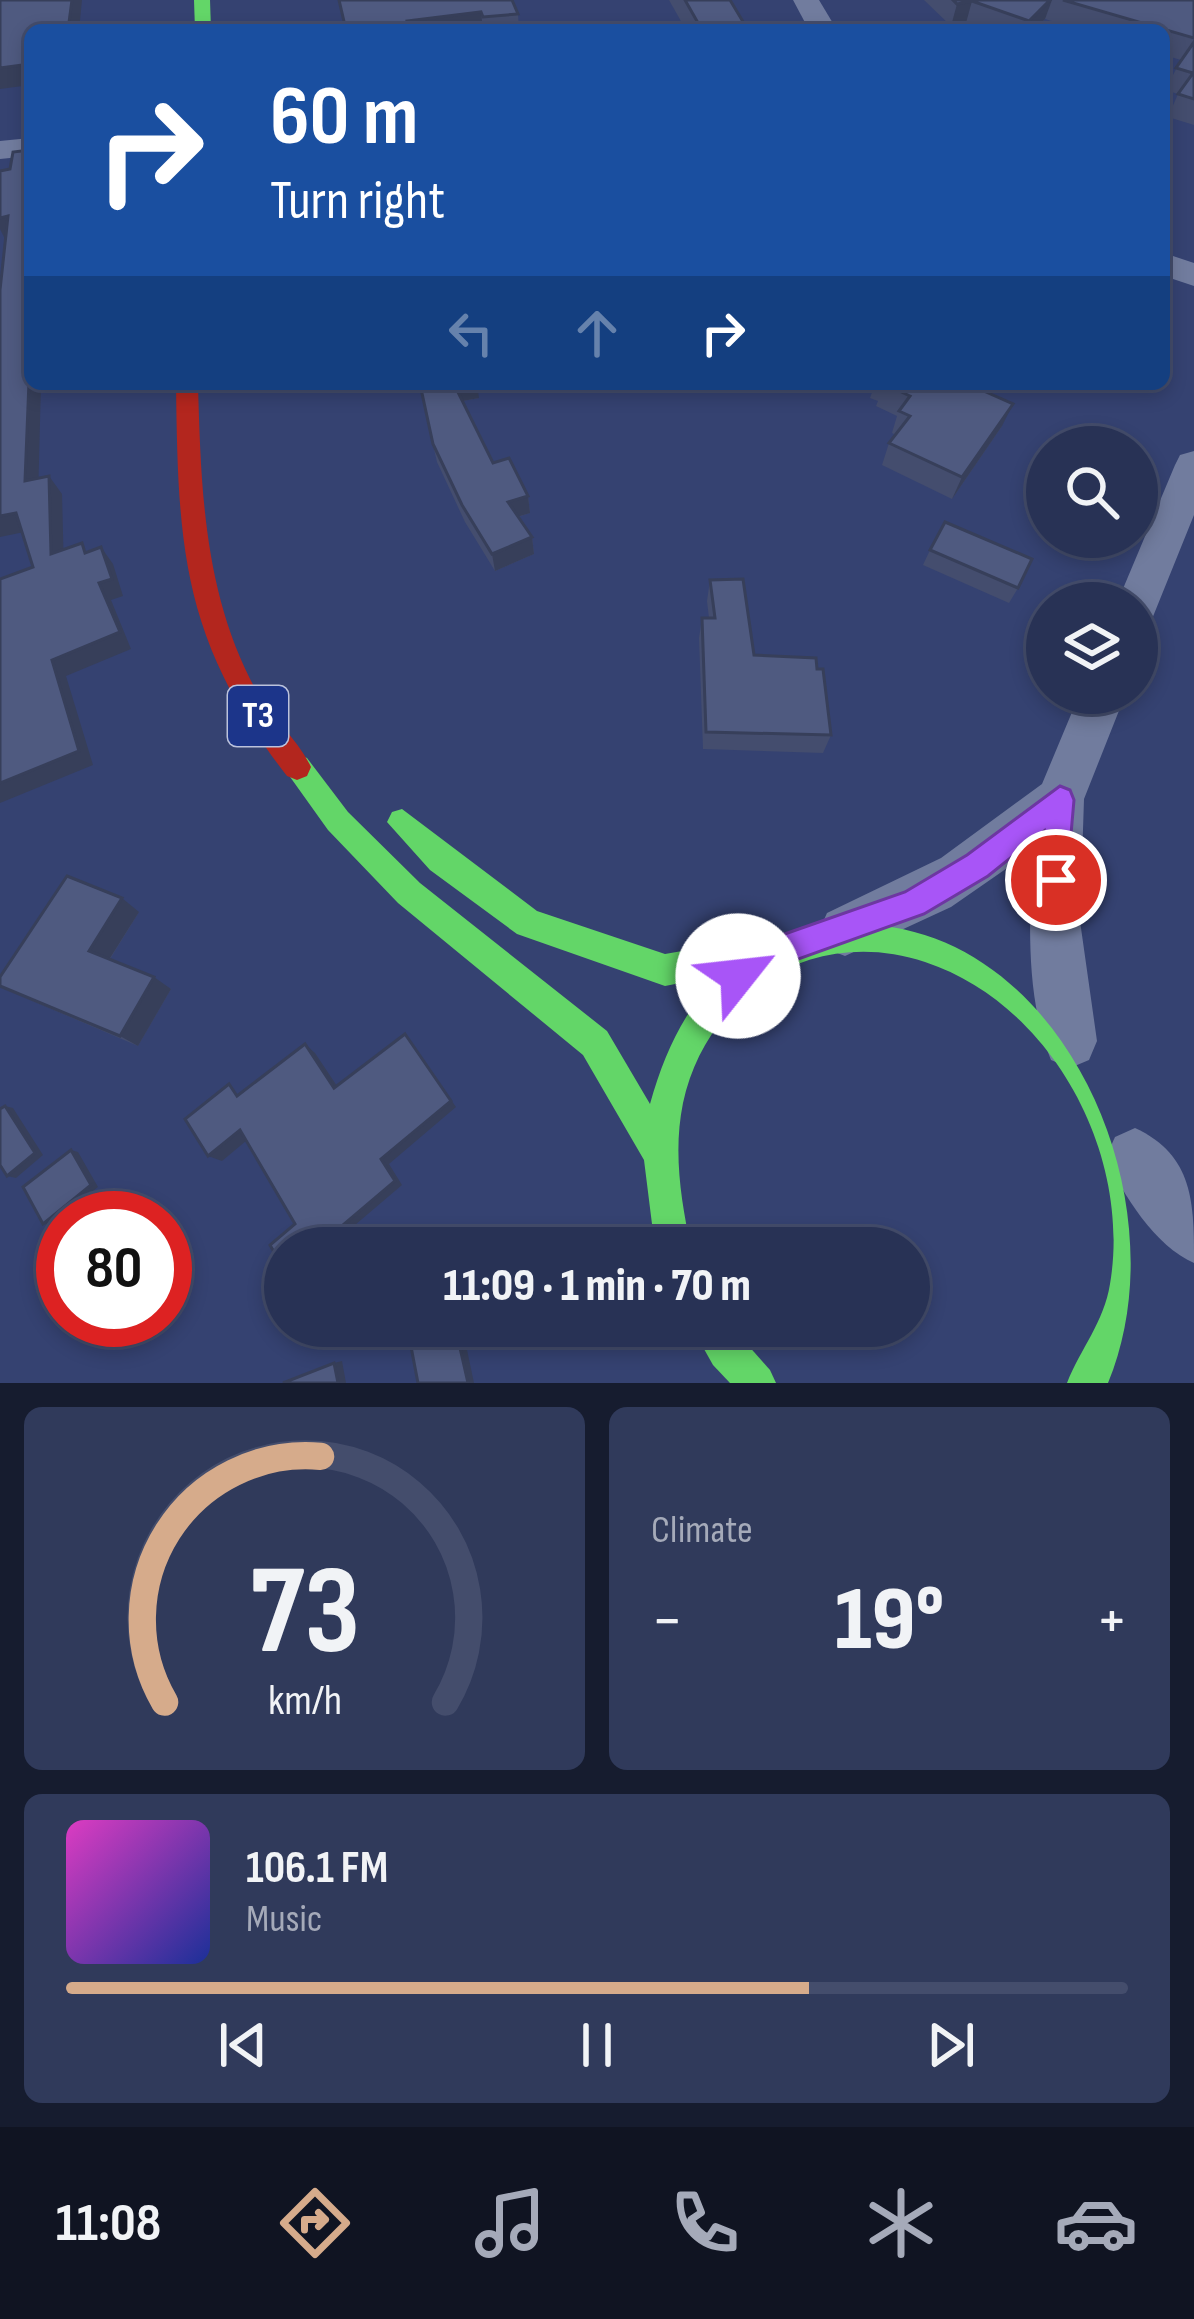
<!DOCTYPE html>
<meta charset="utf-8">
<style>
body{margin:0;font-family:"Sofia Sans Condensed",sans-serif;background:#303a5b;color:#f1f3f6;height:100vh;display:flex;flex-direction:column;font-size:45px;white-space:nowrap}
*{box-sizing:border-box;margin:0}
p{font-size:39px;color:#a5aab9}
.icon{flex:none;width:66px;height:66px;fill:none;stroke:currentColor;stroke-width:2;stroke-linecap:round;stroke-linejoin:round}
.map{position:relative;height:1383px;overflow:hidden}
.panel{display:flex;flex-direction:column;gap:24px;padding:24px;background:#161c2f;flex:1}
.panel>*{flex:none}
.top-card{position:absolute;left:24px;top:24px;width:1146px;height:366px;border-radius:18px;box-shadow:0 6px 18px #0003,0 0 0 3px #444d6c;background:#1a4fa0;color:#fff;overflow:hidden}
.tools{position:absolute;left:1026px;top:426px;display:grid;gap:24px}
.tools a{display:grid;place-items:center;width:132px;height:132px;border-radius:50%;background:#283255;box-shadow:0 6px 18px #0003,0 0 0 3px #444d6c;font-size:60px}
.speed{position:absolute;left:36px;top:1191px;display:flex;gap:24px;font-size:60px;font-weight:700;text-align:center}
.speed>*{display:grid;place-content:center;width:156px;height:156px;border-radius:50%;background:#283255;box-shadow:0 6px 18px #0003,0 0 0 3px #444d6c;line-height:1}
.speed .limit{border:18px solid #d22;background:#fff;color:#111}
.pin{position:absolute;display:grid;place-items:center;width:102px;height:102px;color:#fff;margin:-51px;border:6px solid #fff;border-radius:50%;box-shadow:0 3px 12px #0007}
.me{position:absolute;width:132px;margin:-66px;rotate:61deg;stroke-linejoin:round;filter:drop-shadow(0 0 9px #0008)}
.turn{display:flex;align-items:center;gap:42px;height:252px;padding:0 48px;font-size:54px}
.turn .icon{width:156px;height:156px;stroke-width:2.5}
.turn b{display:block;font-size:84px;line-height:102px}
.lanes{display:flex;align-items:center;height:114px;padding:0 48px;background:#0003;justify-content:center;gap:60px;direction:ltr}
.lanes .off{opacity:.35}
.big{font-size:90px;font-weight:800;line-height:1.1}
.panel .card{flex:1;display:flex;flex-direction:column;justify-content:center;gap:18px;min-width:0;padding:0 42px;border-radius:18px;background:#303a5b}
.panel .dial{align-items:center;gap:0}
.dial svg{height:312px;overflow:visible;fill:none;stroke:#444d6c;stroke-width:7;stroke-linecap:round;text-anchor:middle}
.dial text{fill:#f1f3f6;stroke:none}
.song{display:flex;align-items:center;gap:36px}
.cover{width:144px;height:144px;border-radius:18px;background:linear-gradient(135deg,hsl(310 70% 55%),hsl(230 70% 35%))}
.played{height:12px;border-radius:6px;background:linear-gradient(90deg,#d6ab8b 70%,#444d6c 70%)}
.keys{display:flex;justify-content:space-around;direction:ltr}
.heat{display:flex;justify-content:space-between;align-items:center;font-size:66px;direction:ltr}
.panel .tiles{flex:1;display:grid;gap:24px;grid-template-columns:1fr 1fr}
.card:last-child{grid-column:span 2}
.trip{position:absolute;left:264px;top:1227px;width:666px;height:120px;border-radius:60px;background:#283255;box-shadow:0 6px 18px #0003,0 0 0 3px #444d6c;font-weight:800;line-height:120px;text-align:center}
.tab-bar{display:flex;height:192px;justify-content:space-around;align-items:center;background:#101422;color:#a5aab9}
.tab-bar .icon{width:84px;height:84px}
.tab-bar .active{color:#d6ab8b}
.tab-bar b{font-size:54px;color:#f1f3f6}
.map>svg:first-child{display:block}
.lines{fill:none;stroke-linecap:round;stroke-linejoin:round}
.street{fill:#717c9e;fill-rule:evenodd}
.fast{fill:#63d668;fill-rule:evenodd}
.jam{fill:#b3261e;fill-rule:evenodd}
.wall{fill:#444d6e}
.shaded-wall{fill:#373f5a}
.building{fill:#4f5a80;stroke:#373f5a;stroke-width:3}
.route{fill:#a855f7;stroke:#6d37a1;stroke-width:3}
.labels{text-anchor:middle;dominant-baseline:central;stroke-width:12;stroke-linejoin:round;paint-order:stroke}
.shield{fill:#1c358a;stroke:#bbc2dc;stroke-width:3}
.shield-label{font-size:36px;font-weight:bold;fill:#fff}
</style>
<div class="map">
<svg width="1194" height="1383" viewBox="0 0 1194 1383">
<rect width="100%" height="100%" fill="#354271"/>
<g class="lines">
<!-- street -->
<g class="street">
<path d="M793,0H819L837,30H809Z"/>
<path d="M30,138V156L0,159V141Z"/>
<path d="M1164,253L1194,263V286L1164,276Z"/>
<path d="M1194,451V515L1152,619L1137,624V603H1117L1175,465L1180,455Z"/>
<path d="M1080,693H1126L1084,799L1080,921L1097,1041L1089,1060L1070,1068L1051,1060C1025,997 1029,917 1033,850L951,907L845,956L827,949L819,931L827,913L941,858L1042,784Z"/>
<path d="M1135,1128C1194,1155 1194,1204 1194,1263C1156,1247 1122,1194 1106,1157L1115,1137Z"/>
</g>
<!-- fast -->
<g class="fast">
<path d="M194,0H210L211,30H195Z"/>
<path d="M297,754L307,758L348,812L420,883L607,1031L650,1104C664,1054 682,1016 716,976L665,986L517,934L430,870L387,822L392,812L402,809L537,911L665,954L769,936L778,939C1025,853 1194,1175 1108,1383H1067C1081,1348 1104,1322 1110,1284C1132,1154 1052,1004 925,962C814,925 707,992 683,1103C673,1152 681,1200 691,1248H655L644,1160L583,1055L398,903L328,830L283,767L287,758Z"/>
<path d="M691,1326H731L770,1370L776,1383H730L713,1365Z"/>
</g>
<!-- jam -->
<path class="jam" d="M176,384H198C201,490 204,596 257,692C272,719 298,739 311,767L307,776L297,780L287,776C182,641 178,548 176,384Z"/>
</g>
<!-- wall -->
<g class="wall">
<path d="M338,0L518,14L519,30H345Z"/>
<path d="M669,0H730L748,30H686Z"/>
<path d="M924,0H1194V125L1168,117L1178,94L1165,90L1181,60L1164,55V30H1082L1045,19L1034,30H985L966,23L951,26Z"/>
<path d="M419,384L479,398L463,401L493,463L528,496L530,513L518,517L532,537L534,554L495,571L465,522L437,462Z"/>
<path d="M875,384H997L990,394L1002,426L952,499L882,465L889,443L896,435L892,433L897,416L876,406L878,401L870,398Z"/>
<path d="M930,550L1018,588L1009,603L923,565Z"/>
<path d="M710,580L754,655L817,669L831,735L823,753L703,749L699,638L702,618H709L707,601Z"/>
<path d="M139,912L110,959L171,989L138,1046L0,987Z"/>
</g>
<!-- shaded-wall -->
<g class="shaded-wall">
<path d="M72,0H82L79,30H68Z"/>
<path d="M1050,0H1052L1045,19L1034,30H1026L1029,21Z"/>
<path d="M972,1L966,23L951,26L957,4Z"/>
<path d="M481,12L483,30H408L407,21Z"/>
<path d="M30,64V85L0,89V68Z"/>
<path d="M8,216L5,239L0,229V217Z"/>
<path d="M30,357V384H41L38,499L25,481Z"/>
<path d="M454,384H477L479,398L457,402Z"/>
<path d="M1013,404L1002,426L952,499L962,477Z"/>
<path d="M49,476L62,494L64,572L51,554Z"/>
<path d="M528,496L530,513L510,519L508,502Z"/>
<path d="M16,513L29,531L0,537V516Z"/>
<path d="M532,537L534,554L495,571L492,554Z"/>
<path d="M101,547L113,564L123,596L111,600L131,649L66,676L93,765L0,803V783L52,660L99,583Z"/>
<path d="M122,898L139,912L107,963L89,951Z"/>
<path d="M154,977L171,989L138,1046L120,1036Z"/>
<path d="M405,1034L456,1107L389,1164L402,1185L328,1248H316Z"/>
<path d="M305,1044L315,1053L343,1095L334,1088Z"/>
<path d="M5,1106L13,1108L43,1155L16,1178L7,1176Z"/>
<path d="M240,1130L252,1136L222,1161L208,1156Z"/>
<path d="M71,1150L78,1152L98,1187L51,1225L43,1224Z"/>
<path d="M455,1326H462L474,1383H468Z"/>
<path d="M342,1361L346,1383H338L334,1363Z"/>
</g>
<!-- building -->
<g class="building">
<path d="M0,0H72L68,30H30V64L0,68Z"/>
<path d="M339,0H512L518,14L483,17L481,12L407,21L409,30H346Z"/>
<path d="M685,0H730L748,30H702Z"/>
<path d="M953,0H1050L1029,21L972,1L957,4Z"/>
<path d="M1063,0H1194V38Z"/>
<path d="M1194,42V99L1178,94L1193,73L1176,68Z"/>
<path d="M30,150V357L25,481L49,476L51,554L82,543L85,553L101,547L112,579L99,583L120,632L52,660L79,751L0,783V579L33,567L16,513L0,516V290L8,216L0,218V171L10,169L13,152Z"/>
<path d="M420,384H454L493,463L509,458L528,496L508,502L532,537L492,554L462,505L433,444Z"/>
<path d="M884,384H992L986,392L1013,404L962,477L889,443L910,416L899,411L910,396Z"/>
<path d="M945,522L1032,559L1018,588L930,550Z"/>
<path d="M743,579L754,655L816,658L817,669H823L831,735L706,732L702,618H715L710,580Z"/>
<path d="M67,876L122,898L89,951L154,977L120,1036L0,986V977Z"/>
<path d="M405,1034L451,1101L381,1159L395,1181L316,1248H285V1271L270,1245L295,1224L240,1130L208,1156L185,1119L229,1084L237,1096L305,1044L334,1088Z"/>
<path d="M5,1106L35,1153L7,1176L0,1165V1109Z"/>
<path d="M71,1150L91,1185L43,1224L23,1187Z"/>
<path d="M423,1326H455L468,1383H418L408,1331Z"/>
<path d="M334,1363L338,1383H283Z"/>
</g>
<!-- route -->
<path class="route" d="M1060,786L1070,790L1074,800L1066,891L1056,895L1045,891L1041,880L1044,831L988,876L924,914L798,959L738,992L727,987L722,976L727,964L779,936L905,892L967,855Z"/>
<g class="labels">
<!-- shield labels -->
<rect class="shield" x="228" y="686" width="60" height="60" rx="9"/>
<g class="shield-label">
<text x="258" y="716">T3</text>
</g>
</g>
</svg>
<div class="tools">
<a><svg class="icon" aria-label="search" viewBox="0 0 24 24"><circle cx="10" cy="10" r="6"/><path d="M15 15l6 6"/></svg></a>
<a><svg class="icon" aria-label="layers" viewBox="0 0 24 24"><path d="M12 4l9 5-9 5-9-5zM3 14l9 5 9-5"/></svg></a>
</div>
<div class="speed"><div class="limit">80</div></div>
<div class="pin" style="left:1056px;top:880px;background:#d93025"><svg class="icon" aria-label="arrive" viewBox="0 0 24 24"><path d="M6 21V4h12l-3 4 3 4H6"/></svg></div>
<svg class="me" style="left:738px;top:976px" viewBox="-20 -20 40 40"><circle r="19" fill="#fff"/><path d="M0-13L10 11 0 6-10 11z" fill="#a855f7"/></svg>
<div class="trip">11:09 · 1 min · 70 m</div>
<div class="top-card">
<div class="turn"><svg class="icon" aria-label="right" viewBox="0 0 24 24"><path d="M7 20v-9h11M14 6l5 5-5 5"/></svg><div><b>60 m</b>Turn right</div></div>
<div class="lanes"><svg class="icon off" aria-label="left" viewBox="0 0 24 24"><path d="M17 20v-9H6M10 6l-5 5 5 5"/></svg><svg class="icon off" aria-label="ahead" viewBox="0 0 24 24"><path d="M12 20V5M6 11l6-6 6 6"/></svg><svg class="icon" aria-label="right" viewBox="0 0 24 24"><path d="M7 20v-9h11M14 6l5 5-5 5"/></svg></div>
</div>
</div>
<section class="panel">
<div class="tiles">
<div class="card dial"><svg viewBox="0 0 100 80">
<path d="M14 69A42 42 0 1 1 86 69"/>
<path d="M14 69A42 42 0 0 1 54 6" stroke="#d6ab8b"/>
<text x="50" y="56" font-size="32" font-weight="700">73</text>
<text x="50" y="72" font-size="11">km/h</text>
</svg></div>
<div class="card"><p>Climate</p>
<div class="heat"><a>−</a><b class="big">19°</b><a>+</a></div>
</div>
<div class="card">
<div class="song"><i class="cover"></i><div><b>106.1 FM</b><p>Music</p></div></div>
<div class="played"></div>
<div class="keys"><svg class="icon" aria-label="previous" viewBox="0 0 24 24"><path d="M18 5L8 12l10 7zM5 5v14"/></svg><svg class="icon" aria-label="pause" viewBox="0 0 24 24"><path d="M8 5v14M16 5v14"/></svg><svg class="icon" aria-label="next" viewBox="0 0 24 24"><path d="M6 5l10 7-10 7zM19 5v14"/></svg></div>
</div>
</div>
</section>
<nav class="tab-bar">
<b>11:08</b>
<svg class="icon active" aria-label="directions" viewBox="0 0 24 24"><path d="M12 3l9 9-9 9-9-9zM9 14v-3h6M13 9l2 2-2 2"/></svg>
<svg class="icon" aria-label="music" viewBox="0 0 24 24"><path d="M9 18V5l10-2v13"/><circle cx="6" cy="18" r="3"/><circle cx="16" cy="16" r="3"/></svg>
<svg class="icon" aria-label="phone" viewBox="0 0 24 24"><path d="M5 4h4l2 5-3 2q2 4 5 5l2-3 5 2v4C11 20 4 13 5 4z"/></svg>
<svg class="icon" aria-label="climate" viewBox="0 0 24 24"><path d="M12 3v18M4 7l16 10M4 17L20 7"/></svg>
<svg class="icon" aria-label="car" viewBox="0 0 24 24"><path d="M5 17H2v-5l4-1 3-4h7l3 4 3 1v5h-3M9 17h6M6 11h13"/><circle cx="7" cy="17" r="2"/><circle cx="17" cy="17" r="2"/></svg>
</nav>
